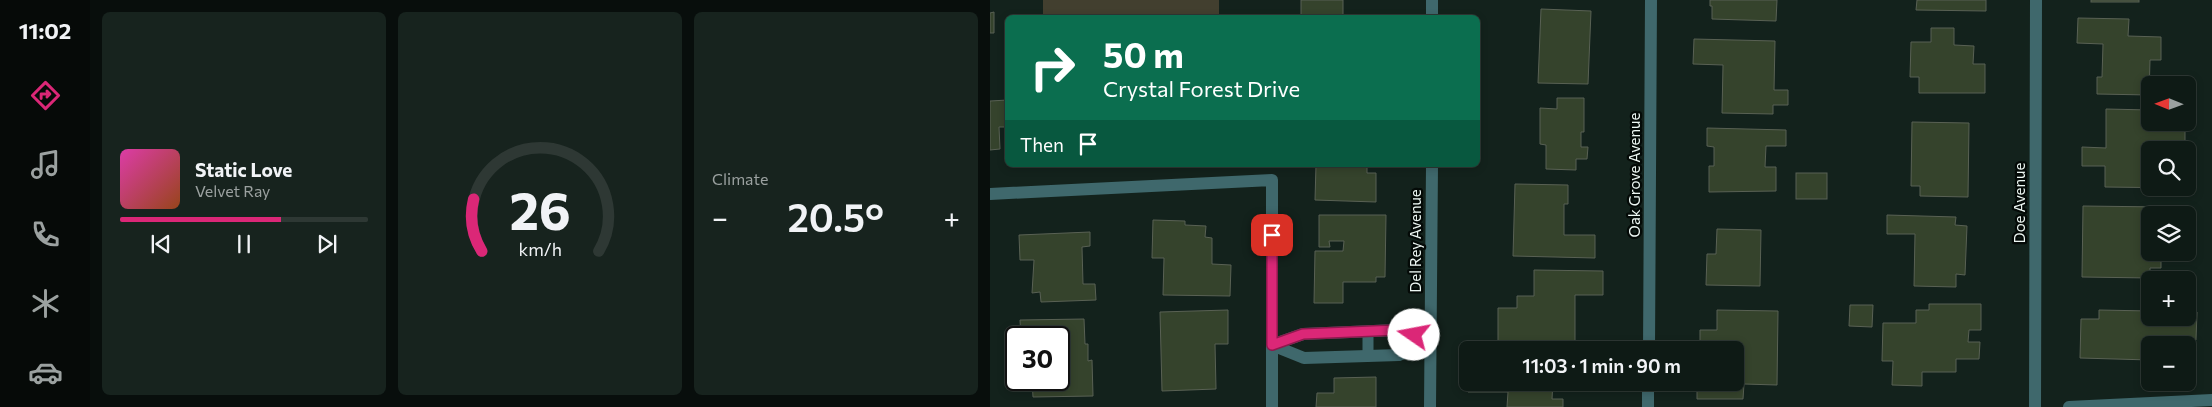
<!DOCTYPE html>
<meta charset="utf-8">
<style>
body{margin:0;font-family:Commissioner,sans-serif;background:#17231e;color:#f1f3f6;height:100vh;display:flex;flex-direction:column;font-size:19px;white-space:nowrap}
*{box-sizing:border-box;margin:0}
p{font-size:16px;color:#9ba1a0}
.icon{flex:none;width:28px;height:28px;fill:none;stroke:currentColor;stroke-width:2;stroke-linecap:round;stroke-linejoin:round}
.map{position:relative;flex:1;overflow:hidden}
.details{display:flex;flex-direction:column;gap:12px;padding:12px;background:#080e0c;width:900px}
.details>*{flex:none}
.banner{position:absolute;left:15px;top:15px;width:475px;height:152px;border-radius:8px;box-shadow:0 2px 8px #0003,0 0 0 1px #2e3834;background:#0b6e4f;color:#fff;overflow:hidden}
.needle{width:32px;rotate:271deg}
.tools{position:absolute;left:1151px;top:76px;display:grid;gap:10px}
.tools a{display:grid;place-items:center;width:55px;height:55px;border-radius:8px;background:#0e1a15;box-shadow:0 2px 8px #0003,0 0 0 1px #2e3834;font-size:25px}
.speed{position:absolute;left:15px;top:326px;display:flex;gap:10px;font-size:25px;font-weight:700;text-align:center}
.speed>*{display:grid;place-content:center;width:65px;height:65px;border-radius:50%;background:#0e1a15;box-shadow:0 2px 8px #0003,0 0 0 1px #2e3834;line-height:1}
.speed .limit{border:2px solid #111;border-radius:8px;background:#fff;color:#111}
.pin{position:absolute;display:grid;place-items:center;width:42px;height:42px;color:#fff;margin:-21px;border-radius:10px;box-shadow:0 2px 8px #0006}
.me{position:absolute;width:55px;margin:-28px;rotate:282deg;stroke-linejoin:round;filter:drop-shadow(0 0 4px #0008)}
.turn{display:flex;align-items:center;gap:18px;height:105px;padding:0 15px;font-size:22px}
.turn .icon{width:65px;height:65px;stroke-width:2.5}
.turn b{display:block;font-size:35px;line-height:42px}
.then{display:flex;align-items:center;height:48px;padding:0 15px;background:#0003;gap:10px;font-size:19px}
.big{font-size:38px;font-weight:600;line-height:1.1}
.details .tile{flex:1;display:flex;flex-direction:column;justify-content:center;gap:8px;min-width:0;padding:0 18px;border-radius:8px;background:#17231e}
.details .dial{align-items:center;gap:0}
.dial svg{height:130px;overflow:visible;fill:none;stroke:#2e3834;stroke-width:7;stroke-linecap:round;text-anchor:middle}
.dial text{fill:#f1f3f6;stroke:none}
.song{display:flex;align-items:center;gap:15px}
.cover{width:60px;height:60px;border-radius:8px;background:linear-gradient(135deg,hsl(320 70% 55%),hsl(20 70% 35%))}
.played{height:5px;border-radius:2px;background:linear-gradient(90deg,#db2777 65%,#2e3834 65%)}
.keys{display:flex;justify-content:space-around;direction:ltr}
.heat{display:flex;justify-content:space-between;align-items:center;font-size:28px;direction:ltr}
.details .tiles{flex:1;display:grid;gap:12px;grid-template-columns:repeat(3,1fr)}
.trip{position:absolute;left:469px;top:341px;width:285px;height:50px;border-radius:8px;background:#0e1a15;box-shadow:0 2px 8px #0003,0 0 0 1px #2e3834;font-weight:600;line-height:50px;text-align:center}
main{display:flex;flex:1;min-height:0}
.dock{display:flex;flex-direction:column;width:90px;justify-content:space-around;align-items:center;background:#060a08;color:#9ba1a0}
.dock .icon{width:35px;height:35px}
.dock .active{color:#db2777}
.dock b{font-size:22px;color:#f1f3f6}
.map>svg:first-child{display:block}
.green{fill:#423f2f}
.building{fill:#35432c;stroke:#596154}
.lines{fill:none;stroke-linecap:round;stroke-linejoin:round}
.lane{stroke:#3f686c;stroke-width:11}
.street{stroke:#3f686c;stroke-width:12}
.route-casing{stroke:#8e194d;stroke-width:12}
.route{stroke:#db2777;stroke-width:9}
.labels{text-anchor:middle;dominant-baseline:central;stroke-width:4.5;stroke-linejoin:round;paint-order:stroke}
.street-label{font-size:15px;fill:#eef8f4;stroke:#040a07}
</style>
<main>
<nav class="dock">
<b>11:02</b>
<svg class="icon active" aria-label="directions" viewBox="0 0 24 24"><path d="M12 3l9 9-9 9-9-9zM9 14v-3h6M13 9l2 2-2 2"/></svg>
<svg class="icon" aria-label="music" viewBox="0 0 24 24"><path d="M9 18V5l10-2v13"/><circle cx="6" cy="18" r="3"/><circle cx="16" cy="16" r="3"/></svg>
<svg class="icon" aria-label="phone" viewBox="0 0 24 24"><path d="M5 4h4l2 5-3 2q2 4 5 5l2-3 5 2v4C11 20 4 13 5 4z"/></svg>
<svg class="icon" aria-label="climate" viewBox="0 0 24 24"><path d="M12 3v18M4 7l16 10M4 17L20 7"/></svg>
<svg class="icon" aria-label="car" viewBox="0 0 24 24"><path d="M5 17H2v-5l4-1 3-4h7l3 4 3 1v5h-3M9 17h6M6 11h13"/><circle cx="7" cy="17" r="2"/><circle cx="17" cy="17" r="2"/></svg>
</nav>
<section class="details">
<div class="tiles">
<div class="tile">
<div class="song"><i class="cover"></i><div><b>Static Love</b><p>Velvet Ray</p></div></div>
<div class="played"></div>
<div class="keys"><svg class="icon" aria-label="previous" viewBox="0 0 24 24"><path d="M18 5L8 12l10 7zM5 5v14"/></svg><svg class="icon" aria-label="pause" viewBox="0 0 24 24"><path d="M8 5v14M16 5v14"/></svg><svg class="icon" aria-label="next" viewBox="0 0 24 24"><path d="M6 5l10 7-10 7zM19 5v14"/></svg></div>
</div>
<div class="tile dial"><svg viewBox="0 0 100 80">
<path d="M14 69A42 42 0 1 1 86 69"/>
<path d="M14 69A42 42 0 0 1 9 37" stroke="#db2777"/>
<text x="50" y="56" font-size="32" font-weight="700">26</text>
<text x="50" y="72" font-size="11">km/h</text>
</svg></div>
<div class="tile"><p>Climate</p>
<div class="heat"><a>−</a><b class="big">20.5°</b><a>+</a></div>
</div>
</div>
</section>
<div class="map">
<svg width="1222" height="407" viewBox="0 0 1222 407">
<rect width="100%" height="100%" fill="#13221c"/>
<!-- green -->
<rect class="green" x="53" y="0" width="176" height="17"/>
<!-- building -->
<g class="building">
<rect x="311" y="0" width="42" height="18"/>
<path d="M720,0H787L786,21L722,19V6H720Z"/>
<path d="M927,0H996V11L926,10Z"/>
<rect x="1101" y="0" width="48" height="2"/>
<path d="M551,9L601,11L598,84L548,83Z"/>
<path d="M4,12V33H0V13Z"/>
<path d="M1088,18L1139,19L1138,36L1171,37V60H1160L1159,95L1107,94V77H1112L1113,44L1087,43Z"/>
<path d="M941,28H964V45L984,46L983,64H995V93H929V77H920L921,42H941Z"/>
<path d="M704,39L785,41L784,90H798V105H783V114L732,113L733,65L703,64Z"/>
<path d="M567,98H594V132H591V147H598L597,159H586V170L556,169V145L550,144V108L567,109Z"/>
<path d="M18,100V127H9L10,149L0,150V101Z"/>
<path d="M1116,109L1160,110V122H1195V150H1160V188H1195L1115,187V166H1092V147L1116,148Z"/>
<path d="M922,122L979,123L978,197L930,196V186H921Z"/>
<path d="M717,128L796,130V146H776L775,167H786V191L719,192V166H724V147L717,146Z"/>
<path d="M326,165H377V173H386V202L325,200Z"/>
<rect x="806" y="173" width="31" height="26"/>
<path d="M525,184L578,185V204H574V235H605V258L523,256Z"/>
<path d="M1093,206L1172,207V215H1160V252H1171V268H1160V278L1092,277Z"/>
<path d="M329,215H396L395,277H386V282H353V303H324L325,251H353L354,241H339L340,247H329Z"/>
<path d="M897,215L966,217L965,225L977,226L975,275L966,274V287L924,286L925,234H897Z"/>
<path d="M163,220L195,221V225L216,226L215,237L222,238V264L241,265L240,296L173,295L174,258H162Z"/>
<path d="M727,229L771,230L770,286L716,285L717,254H726Z"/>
<path d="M100,232V246L92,247L93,284H105L106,300L51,302L50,292L42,293L44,260H30L29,235Z"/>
<path d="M544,270L613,271V295H585V345H508V308H527V296H544Z"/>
<path d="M939,304H991V330H979L978,342H990L989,359H966V372H932V386L902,385L903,361H892L893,323H926V310H939Z"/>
<path d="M860,305H883L882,327L859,326Z"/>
<path d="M238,310V344H225L226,389L172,391L170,312Z"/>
<path d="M727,310L788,311L787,385L754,384L753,399H707V382H745V350H715V346H710V330H727Z"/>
<path d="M1109,310L1160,311V318H1198V312H1207L1206,340H1200V361H1198V345H1160V360L1090,358L1091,319H1109Z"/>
<path d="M94,319L95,344H98V361L102,360L103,396L43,397L42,380H69V338H31L30,320Z"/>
<path d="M386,377V407H326L327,393H344V378Z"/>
<path d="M478,382H563L562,399H573V407H517L518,392H478Z"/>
</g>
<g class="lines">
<!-- lane -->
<path class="lane" d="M378,331V356"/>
<!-- street -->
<g class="street">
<path d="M442,18V0"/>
<path d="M0,194L282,180V407"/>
<path d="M282,345L314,358L409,355L441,340"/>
<path d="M282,345L313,334L407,330L441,340"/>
<path d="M659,350L661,0"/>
<path d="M440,407L442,165"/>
<path d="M658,407V382"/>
<path d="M1045,407L1046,0"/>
<path d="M1079,407L1222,400"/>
</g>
</g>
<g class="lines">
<!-- route casing -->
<g class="route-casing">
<path id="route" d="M282,235V345L313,334L407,330L424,335"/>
</g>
<!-- route -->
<use href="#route" class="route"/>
</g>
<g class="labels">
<!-- street labels -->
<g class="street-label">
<text transform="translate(644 175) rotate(-90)">Oak Grove Avenue</text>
<text transform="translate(1029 203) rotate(-90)">Doe Avenue</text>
<text transform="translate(425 241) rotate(-90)">Del Rey Avenue</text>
</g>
</g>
</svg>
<div class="tools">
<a><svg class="needle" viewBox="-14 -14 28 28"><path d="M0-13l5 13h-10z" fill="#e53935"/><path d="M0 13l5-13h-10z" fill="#9ba1a0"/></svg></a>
<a><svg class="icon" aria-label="search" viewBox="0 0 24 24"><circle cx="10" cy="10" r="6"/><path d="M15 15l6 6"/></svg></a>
<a><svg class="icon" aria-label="layers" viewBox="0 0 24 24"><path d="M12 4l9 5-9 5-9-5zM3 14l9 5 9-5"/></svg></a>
<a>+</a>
<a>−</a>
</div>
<div class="speed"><div class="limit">30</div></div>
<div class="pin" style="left:282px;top:235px;background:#d93025"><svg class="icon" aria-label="arrive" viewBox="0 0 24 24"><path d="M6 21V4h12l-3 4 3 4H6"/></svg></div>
<svg class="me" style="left:424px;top:335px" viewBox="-20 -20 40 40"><circle r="19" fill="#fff"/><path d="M0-13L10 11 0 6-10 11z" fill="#db2777"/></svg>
<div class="trip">11:03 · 1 min · 90 m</div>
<div class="banner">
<div class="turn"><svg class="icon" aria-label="right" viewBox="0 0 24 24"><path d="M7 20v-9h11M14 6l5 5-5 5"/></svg><div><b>50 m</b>Crystal Forest Drive</div></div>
<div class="then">Then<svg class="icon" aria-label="arrive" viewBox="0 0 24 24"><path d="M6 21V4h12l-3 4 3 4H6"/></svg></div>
</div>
</div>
</main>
